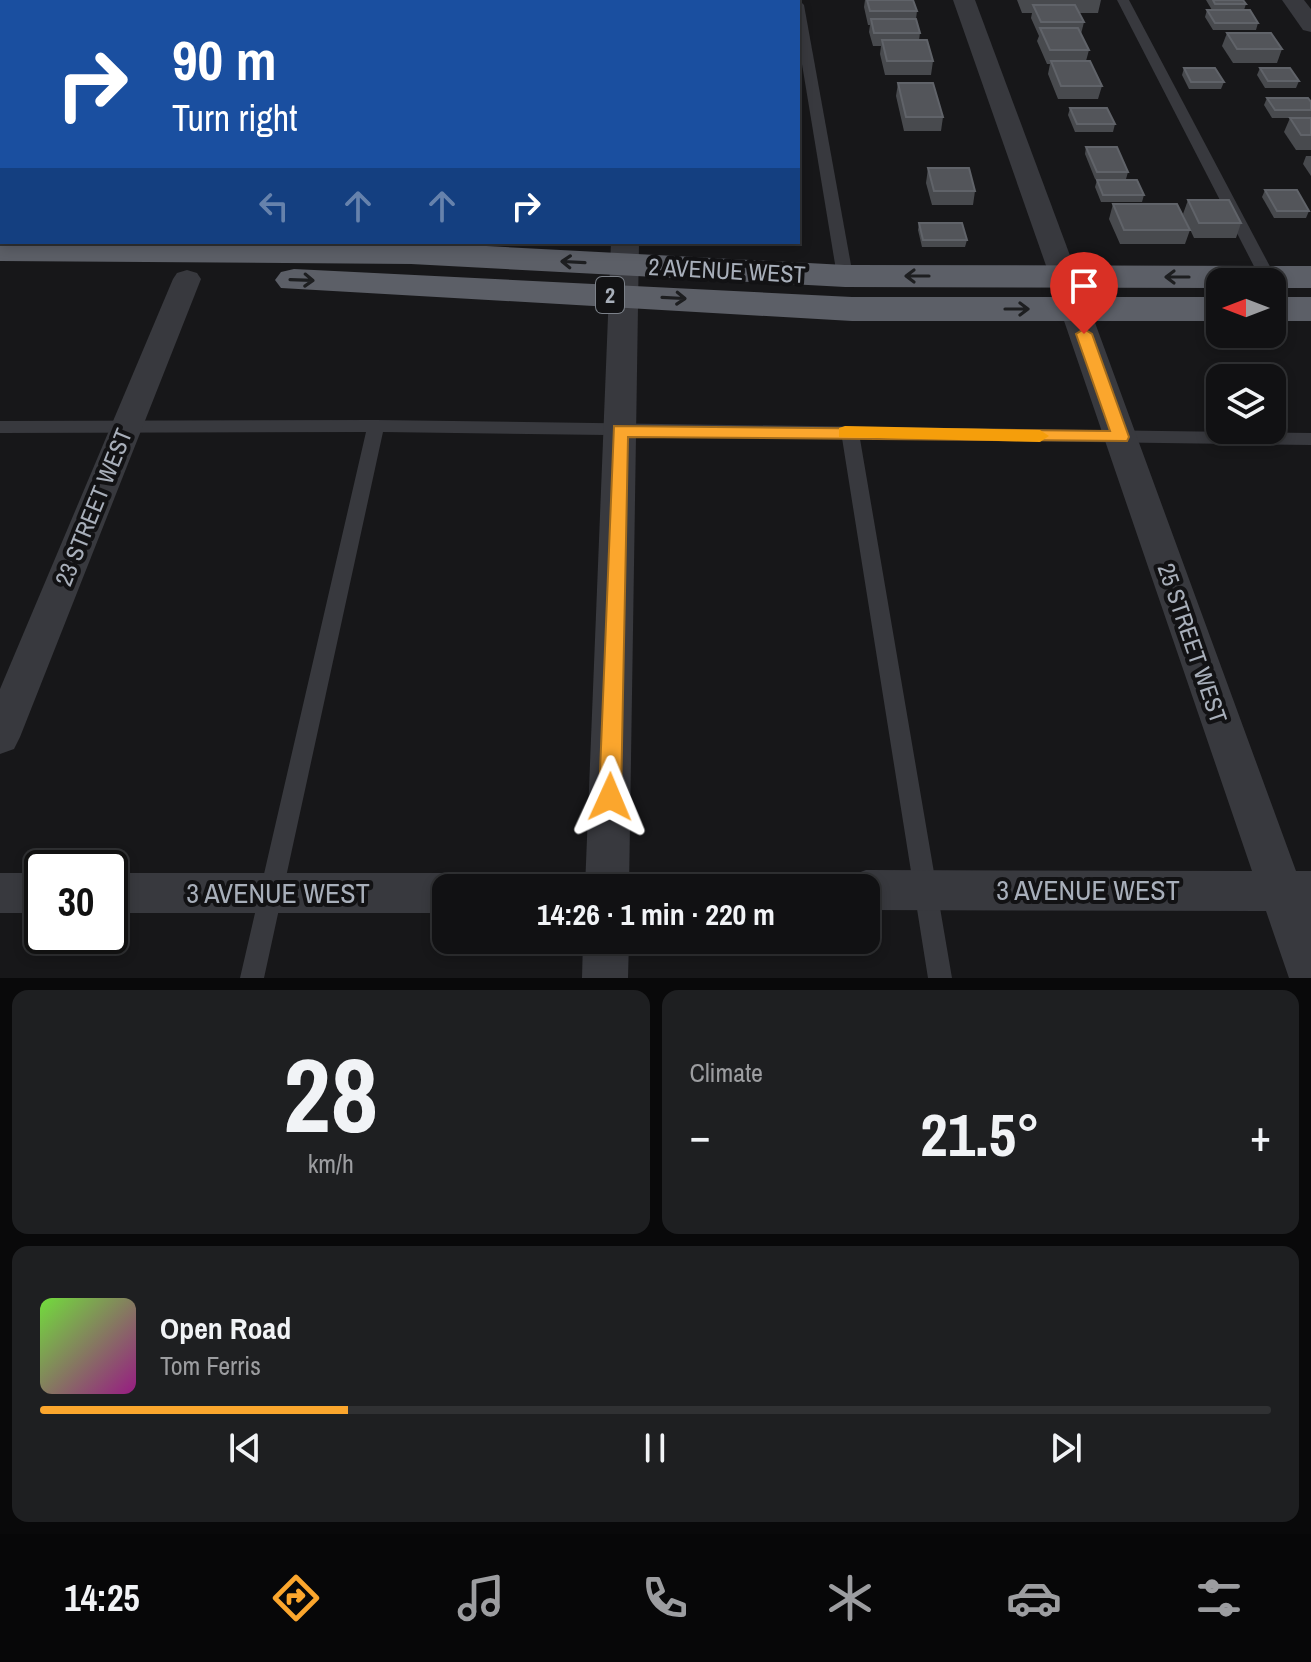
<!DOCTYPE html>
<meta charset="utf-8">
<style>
body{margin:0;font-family:"Archivo Narrow",sans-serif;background:#1e1f21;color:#f1f3f6;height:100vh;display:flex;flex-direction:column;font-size:30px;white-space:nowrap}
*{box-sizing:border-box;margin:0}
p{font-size:26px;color:#9c9da0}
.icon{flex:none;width:44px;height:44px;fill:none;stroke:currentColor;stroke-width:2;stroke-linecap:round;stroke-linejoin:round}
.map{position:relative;height:978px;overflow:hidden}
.sheet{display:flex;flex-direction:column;gap:12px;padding:12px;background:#09090a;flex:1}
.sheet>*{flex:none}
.guide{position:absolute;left:0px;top:0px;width:800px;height:244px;box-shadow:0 4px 12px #0003,0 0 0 2px #303133;background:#1a4fa0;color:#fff;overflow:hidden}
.needle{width:52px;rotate:270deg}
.controls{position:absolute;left:1206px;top:268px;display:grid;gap:16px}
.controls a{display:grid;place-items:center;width:80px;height:80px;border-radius:16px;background:#111113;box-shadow:0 4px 12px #0003,0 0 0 2px #303133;font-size:40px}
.speed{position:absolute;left:24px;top:850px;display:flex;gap:16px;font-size:40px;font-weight:700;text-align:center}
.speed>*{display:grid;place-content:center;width:104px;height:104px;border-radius:50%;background:#111113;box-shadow:0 4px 12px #0003,0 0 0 2px #303133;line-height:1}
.speed .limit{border:4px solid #111;border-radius:12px;background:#fff;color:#111}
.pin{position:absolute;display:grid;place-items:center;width:68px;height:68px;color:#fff;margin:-82px -34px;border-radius:50% 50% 50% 0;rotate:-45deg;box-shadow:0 0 8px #0007}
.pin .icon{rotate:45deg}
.me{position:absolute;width:88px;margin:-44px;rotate:1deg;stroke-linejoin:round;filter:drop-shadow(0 0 6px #0008)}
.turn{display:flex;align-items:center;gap:28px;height:168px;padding:0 40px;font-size:36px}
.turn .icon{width:104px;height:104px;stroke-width:2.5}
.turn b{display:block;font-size:56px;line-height:68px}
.lanes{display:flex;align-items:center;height:76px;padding:0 40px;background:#0003;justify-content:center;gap:40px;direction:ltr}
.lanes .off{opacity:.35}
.big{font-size:60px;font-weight:700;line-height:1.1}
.sheet .tile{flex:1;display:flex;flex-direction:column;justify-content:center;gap:12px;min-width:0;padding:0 28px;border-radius:16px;background:#1e1f21}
.sheet .dial{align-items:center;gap:0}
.dial b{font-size:104px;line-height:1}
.song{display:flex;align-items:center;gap:24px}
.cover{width:96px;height:96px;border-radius:12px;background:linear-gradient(135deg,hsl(100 70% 55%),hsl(310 70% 35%))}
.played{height:8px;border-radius:4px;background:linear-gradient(90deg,#fba62d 25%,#303133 25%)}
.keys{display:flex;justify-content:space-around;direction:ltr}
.heat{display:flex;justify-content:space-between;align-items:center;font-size:44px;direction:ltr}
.sheet .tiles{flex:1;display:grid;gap:12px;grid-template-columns:1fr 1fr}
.tile:last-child{grid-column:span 2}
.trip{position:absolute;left:432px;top:874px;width:448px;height:80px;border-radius:16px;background:#111113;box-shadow:0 4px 12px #0003,0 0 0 2px #303133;font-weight:700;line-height:80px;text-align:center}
.menu{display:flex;height:128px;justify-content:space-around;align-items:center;background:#070708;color:#9c9da0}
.menu .icon{width:56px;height:56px}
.menu .selected{color:#fba62d}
.menu b{font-size:36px;color:#f1f3f6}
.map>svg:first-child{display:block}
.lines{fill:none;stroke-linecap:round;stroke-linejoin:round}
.service{fill:#38393e;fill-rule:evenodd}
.minor{fill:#38393e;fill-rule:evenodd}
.trunk{fill:#5c5f67;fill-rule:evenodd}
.wall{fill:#484a4e}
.building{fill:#53555a;stroke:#606369;stroke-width:2}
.oneway{stroke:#1d1e20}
.route{fill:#fba62d;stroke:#a36c1d;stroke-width:2}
.slow{fill:#f59e0b}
.labels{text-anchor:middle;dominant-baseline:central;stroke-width:8;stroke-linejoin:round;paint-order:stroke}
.shield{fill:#121214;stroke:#7b8088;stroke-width:2}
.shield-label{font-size:22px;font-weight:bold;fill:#a8afba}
.street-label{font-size:24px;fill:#a8afba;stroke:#121214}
.near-street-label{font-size:28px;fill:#a8afba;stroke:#121214}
</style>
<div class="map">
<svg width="1311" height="978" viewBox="0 0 1311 978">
<rect width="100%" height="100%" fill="#171719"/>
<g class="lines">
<!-- service -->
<g class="service">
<path d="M131,0H143L130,2Z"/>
<path d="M460,0H472L459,2Z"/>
<path d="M1117,0H1129L1275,276L1272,279L1267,281L1259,276Z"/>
<path d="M796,2L802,3L804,5L853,276L845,281L837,276L798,40Z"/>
<path d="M376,420L1311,433V445L860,439L952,978H928L842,438L383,432L264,978H240L366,432L0,433V421Z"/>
</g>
<!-- minor -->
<g class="minor">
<path d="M292,0H314L291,2Z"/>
<rect x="621" y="0" width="22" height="2"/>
<path d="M953,0H975L1078,277L1074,283H1054L1050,277Z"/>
<path d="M1282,0H1304L1311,9V32L1303,30Z"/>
<path d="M611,242H639L629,888H585Z"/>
<path d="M187,270L197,273L201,279L20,737L14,749L0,754V689L173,279L177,273Z"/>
<path d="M1075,300L1085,303L1090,309L1296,871H1311V978H1289L1266,911L866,910V888H845L850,876L866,870L1252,871L1060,309L1065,303Z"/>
<rect x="0" y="873" width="42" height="40"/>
<path d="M110,873H446L462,879L466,888H446V913H110Z"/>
<path d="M583,940H629L628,978H582Z"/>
</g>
<!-- trunk -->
<g class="trunk">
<path d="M0,239L2,242H411L845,265L1311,266V288H1272V282H1220V288L845,287L411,264L0,261Z"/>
<path d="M294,269L852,297H1220V321H852L281,288L275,280L281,272Z"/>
<rect x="1272" y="297" width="39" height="24"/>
</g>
</g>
<!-- wall -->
<g class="wall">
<path d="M865,0H913L917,11L916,19L920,33L919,40L933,61L931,75H885L880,54L881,46H873L869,32L870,25H868L864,7Z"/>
<path d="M1017,0H1101L1098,13H1079L1084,22L1081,34L1089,50L1086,61L1102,86L1098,99H1058L1048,74L1050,64H1047L1037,41L1039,36L1031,18L1032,13H1022Z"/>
<path d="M1206,0H1243L1246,4L1244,10L1258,23L1256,30H1213L1205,17L1207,10H1212Z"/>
<path d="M2,11V57H0V14Z"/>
<path d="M1227,33L1282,49L1277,63H1233L1222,46Z"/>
<path d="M1184,68L1224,82L1221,89H1189L1182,75Z"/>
<path d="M1260,68L1299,81L1296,88H1265L1257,75Z"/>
<path d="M898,83L943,117L941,131H904L896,96Z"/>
<path d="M1267,98L1311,102V118H1272L1264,105Z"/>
<path d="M1070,108L1115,124L1113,132H1075L1068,115Z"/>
<path d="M1290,118H1311V150H1296L1284,132Z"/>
<path d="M1086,147L1128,172L1126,179H1095L1085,154Z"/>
<path d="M1306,156H1311V176L1303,164Z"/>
<path d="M928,168L975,191L973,205H932L926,183Z"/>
<path d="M1097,180L1144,195L1142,202H1101L1095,187Z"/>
<path d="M1265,190L1309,211L1306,218H1274L1262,197Z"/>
<path d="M1188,200L1241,223L1236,238H1194L1183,214Z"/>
<path d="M1113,204L1190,230L1185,244H1120L1109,219Z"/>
<path d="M919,223L967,240L965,247H922L918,230Z"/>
</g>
<!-- building -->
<g class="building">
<path d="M15,0H43L41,2H13Z"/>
<path d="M340,0H376L375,2H339Z"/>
<path d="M688,0H713V2H689Z"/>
<path d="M867,0H913L917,11H870Z"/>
<path d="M1213,0H1243L1246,4H1215Z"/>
<path d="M1033,5H1075L1084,22H1041Z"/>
<path d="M1207,10H1250L1258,23H1215Z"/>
<path d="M2,11V43H0V14Z"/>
<path d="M871,19H916L920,33H874Z"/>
<path d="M1040,28H1078L1089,50H1050Z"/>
<path d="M1227,33H1271L1282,49H1237Z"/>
<path d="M882,40H927L933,61H887Z"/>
<path d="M1051,61H1090L1102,86H1061Z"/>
<path d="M1184,68H1215L1224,82H1191Z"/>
<path d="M1260,68H1290L1299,81H1268Z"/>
<path d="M898,83H933L943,117H906Z"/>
<path d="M1267,98H1308L1311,102V110H1275Z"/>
<path d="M1070,108H1107L1115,124H1077Z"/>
<path d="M1290,118H1311V135H1301Z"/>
<path d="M1086,147H1117L1128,172H1097Z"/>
<path d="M928,168H969L975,191H934Z"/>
<path d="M1097,180H1137L1144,195H1103Z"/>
<path d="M1265,190H1297L1309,211H1277Z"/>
<path d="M1188,200H1229L1241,223H1199Z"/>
<path d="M1113,204H1177L1190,230H1124Z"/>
<path d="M919,223H962L967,240H923Z"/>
</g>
<!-- one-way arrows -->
<defs><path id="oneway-shaft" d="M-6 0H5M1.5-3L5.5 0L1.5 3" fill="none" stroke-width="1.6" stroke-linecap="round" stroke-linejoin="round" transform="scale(2)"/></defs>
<g class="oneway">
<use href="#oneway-shaft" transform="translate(573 262) rotate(-177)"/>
<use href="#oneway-shaft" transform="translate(917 276) rotate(-180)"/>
<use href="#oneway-shaft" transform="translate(1177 277) rotate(180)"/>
<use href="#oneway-shaft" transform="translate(302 280) rotate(2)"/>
<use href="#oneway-shaft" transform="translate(674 298) rotate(3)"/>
<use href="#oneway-shaft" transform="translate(1017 309)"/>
</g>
<!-- route -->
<path class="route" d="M1084,329L1092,334L1129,437L1127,441L628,437L621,797L618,803L610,806L602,803L599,797L614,426L1110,431L1076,334Z"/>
<!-- slow -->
<path class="slow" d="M845,426L1040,430L1049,436L1040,442L839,437V428Z"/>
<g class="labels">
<!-- shield labels -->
<rect class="shield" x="596" y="277" width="28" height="36" rx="6"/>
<g class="shield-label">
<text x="610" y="295">2</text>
</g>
<!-- street labels -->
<g class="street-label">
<text transform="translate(727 270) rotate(3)">2 AVENUE WEST</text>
<text transform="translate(93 507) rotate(-68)">23 STREET WEST</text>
<text transform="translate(1193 643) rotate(71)">25 STREET WEST</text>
</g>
<!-- near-street labels -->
<g class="near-street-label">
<text x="1088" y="890">3 AVENUE WEST</text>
<text x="278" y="893">3 AVENUE WEST</text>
</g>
</g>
</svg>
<div class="controls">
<a><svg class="needle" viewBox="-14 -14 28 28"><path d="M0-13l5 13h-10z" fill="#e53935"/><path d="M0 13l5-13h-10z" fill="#9c9da0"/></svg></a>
<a><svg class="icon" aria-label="layers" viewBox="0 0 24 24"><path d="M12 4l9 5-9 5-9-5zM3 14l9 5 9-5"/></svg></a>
</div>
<div class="speed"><div class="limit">30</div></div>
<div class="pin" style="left:1084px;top:334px;background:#d93025"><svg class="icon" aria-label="arrive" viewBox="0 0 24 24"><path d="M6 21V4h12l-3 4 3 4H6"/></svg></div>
<svg class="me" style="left:610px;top:797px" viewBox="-20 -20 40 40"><path d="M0-17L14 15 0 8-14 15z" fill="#fba62d" stroke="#fff" stroke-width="4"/></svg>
<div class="trip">14:26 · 1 min · 220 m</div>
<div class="guide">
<div class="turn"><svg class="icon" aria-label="right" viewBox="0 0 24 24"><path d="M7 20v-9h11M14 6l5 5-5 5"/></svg><div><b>90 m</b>Turn right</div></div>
<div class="lanes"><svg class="icon off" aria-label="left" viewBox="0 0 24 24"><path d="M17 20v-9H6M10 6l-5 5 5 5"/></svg><svg class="icon off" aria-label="ahead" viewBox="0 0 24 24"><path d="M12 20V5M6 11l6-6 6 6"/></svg><svg class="icon off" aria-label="ahead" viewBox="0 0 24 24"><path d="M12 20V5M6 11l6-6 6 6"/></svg><svg class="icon" aria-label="right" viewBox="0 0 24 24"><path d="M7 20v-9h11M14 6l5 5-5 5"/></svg></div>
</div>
</div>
<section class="sheet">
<div class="tiles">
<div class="tile dial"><b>28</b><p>km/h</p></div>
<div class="tile"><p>Climate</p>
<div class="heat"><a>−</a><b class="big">21.5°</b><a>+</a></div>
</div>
<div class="tile">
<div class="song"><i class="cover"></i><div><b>Open Road</b><p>Tom Ferris</p></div></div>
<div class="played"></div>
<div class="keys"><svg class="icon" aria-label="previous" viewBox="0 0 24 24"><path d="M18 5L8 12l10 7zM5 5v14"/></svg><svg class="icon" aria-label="pause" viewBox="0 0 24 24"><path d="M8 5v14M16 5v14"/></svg><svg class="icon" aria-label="next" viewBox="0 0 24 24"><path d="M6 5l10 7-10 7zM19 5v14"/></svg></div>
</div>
</div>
</section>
<nav class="menu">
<b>14:25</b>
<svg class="icon selected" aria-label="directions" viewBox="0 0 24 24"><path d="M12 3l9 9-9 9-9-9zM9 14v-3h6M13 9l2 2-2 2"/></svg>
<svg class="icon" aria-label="music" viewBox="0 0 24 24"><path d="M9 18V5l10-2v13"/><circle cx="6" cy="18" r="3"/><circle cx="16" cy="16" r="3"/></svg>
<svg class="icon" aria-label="phone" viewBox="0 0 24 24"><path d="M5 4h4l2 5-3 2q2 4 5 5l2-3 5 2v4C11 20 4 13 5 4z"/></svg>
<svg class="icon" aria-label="climate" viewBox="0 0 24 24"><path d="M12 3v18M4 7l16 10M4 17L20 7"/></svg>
<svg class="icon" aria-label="car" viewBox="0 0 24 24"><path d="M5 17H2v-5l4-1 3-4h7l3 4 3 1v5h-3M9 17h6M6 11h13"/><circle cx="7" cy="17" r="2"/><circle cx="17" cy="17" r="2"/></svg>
<svg class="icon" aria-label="filters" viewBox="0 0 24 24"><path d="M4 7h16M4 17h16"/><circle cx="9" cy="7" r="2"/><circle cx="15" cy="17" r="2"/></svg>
</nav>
